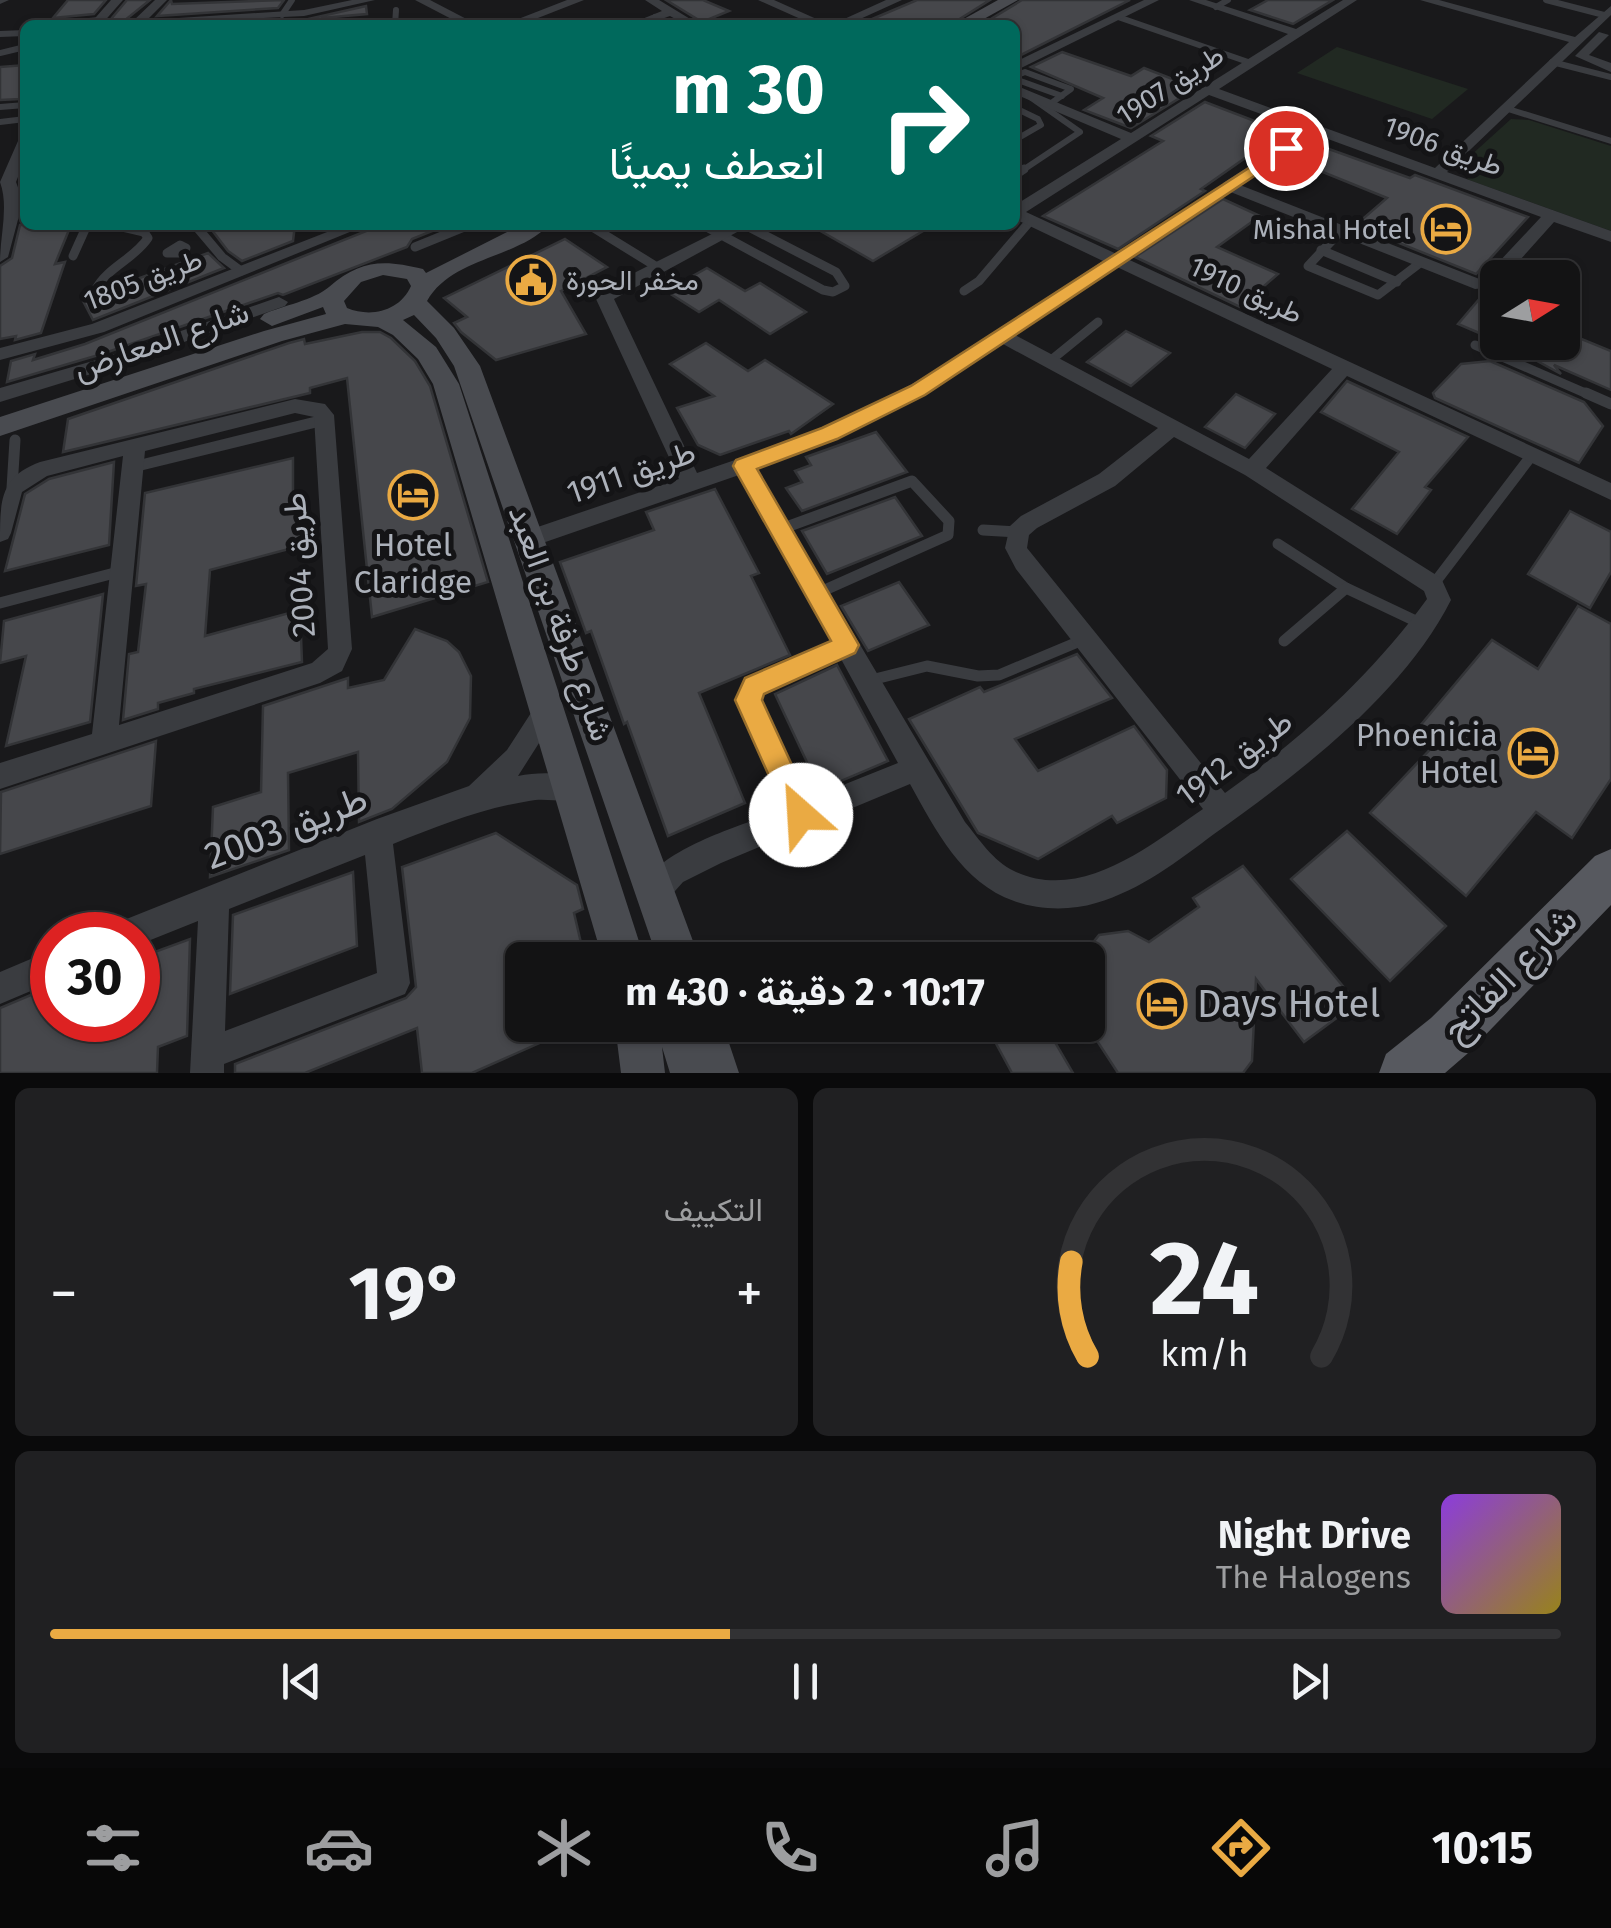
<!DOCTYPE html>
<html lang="ar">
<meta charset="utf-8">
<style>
body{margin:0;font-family:"Fira Sans",Vazirmatn,sans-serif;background:#202022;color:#f1f3f6;direction:rtl;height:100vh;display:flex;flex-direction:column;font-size:38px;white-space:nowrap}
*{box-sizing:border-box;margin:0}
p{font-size:32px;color:#9d9ea0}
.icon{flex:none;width:55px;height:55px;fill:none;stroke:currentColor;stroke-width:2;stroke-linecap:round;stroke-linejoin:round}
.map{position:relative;height:1073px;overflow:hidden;direction:ltr}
.panel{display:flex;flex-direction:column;gap:15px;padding:15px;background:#0a0a0b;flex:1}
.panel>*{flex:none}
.hud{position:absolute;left:20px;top:20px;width:1000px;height:210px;border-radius:15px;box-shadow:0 2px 8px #0004,0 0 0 2px #323234;direction:rtl;background:#00695c;color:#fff;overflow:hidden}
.needle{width:65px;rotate:79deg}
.buttons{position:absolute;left:1480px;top:260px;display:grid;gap:20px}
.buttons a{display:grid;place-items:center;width:100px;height:100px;border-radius:15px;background:#131314;box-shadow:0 2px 8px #0004,0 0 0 2px #323234;font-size:50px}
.speed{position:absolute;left:30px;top:912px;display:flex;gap:20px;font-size:50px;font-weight:700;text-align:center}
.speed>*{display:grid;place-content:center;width:130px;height:130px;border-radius:50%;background:#131314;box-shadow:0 2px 8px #0004,0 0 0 2px #323234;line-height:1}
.speed .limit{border:15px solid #d22;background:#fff;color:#111}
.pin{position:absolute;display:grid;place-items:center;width:85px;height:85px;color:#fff;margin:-42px;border:5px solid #fff;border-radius:50%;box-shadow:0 2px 10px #0007}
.me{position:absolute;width:110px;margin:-55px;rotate:334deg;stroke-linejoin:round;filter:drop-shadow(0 0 8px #0008)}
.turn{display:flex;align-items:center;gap:35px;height:210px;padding:0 30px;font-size:45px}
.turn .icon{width:130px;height:130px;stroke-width:2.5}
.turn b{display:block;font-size:70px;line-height:85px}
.big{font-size:75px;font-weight:700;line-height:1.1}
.panel .card{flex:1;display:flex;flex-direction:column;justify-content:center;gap:15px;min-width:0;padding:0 35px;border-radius:15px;background:#202022}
.panel .dial{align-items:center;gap:0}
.dial svg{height:260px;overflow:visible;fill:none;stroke:#323234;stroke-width:7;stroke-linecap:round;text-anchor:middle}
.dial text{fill:#f1f3f6;stroke:none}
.song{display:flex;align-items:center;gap:30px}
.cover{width:120px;height:120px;border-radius:15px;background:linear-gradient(135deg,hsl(270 70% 55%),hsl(50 70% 35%))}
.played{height:10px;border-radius:5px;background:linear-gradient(90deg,#eaaa43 45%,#323234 45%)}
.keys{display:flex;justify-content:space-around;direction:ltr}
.heat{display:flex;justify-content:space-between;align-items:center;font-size:55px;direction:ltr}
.panel .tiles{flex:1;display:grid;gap:15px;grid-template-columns:1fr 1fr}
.card:last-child{grid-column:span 2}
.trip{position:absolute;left:505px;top:942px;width:600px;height:100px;border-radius:15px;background:#131314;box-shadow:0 2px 8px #0004,0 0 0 2px #323234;font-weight:700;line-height:100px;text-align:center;direction:rtl}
.tab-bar{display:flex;height:160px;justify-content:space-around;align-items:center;background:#080808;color:#9d9ea0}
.tab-bar .icon{width:70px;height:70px}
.tab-bar .on{color:#eaaa43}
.tab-bar b{font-size:45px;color:#f1f3f6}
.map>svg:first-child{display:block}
.green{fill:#212922}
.building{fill:#46474b;stroke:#333437;stroke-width:2.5}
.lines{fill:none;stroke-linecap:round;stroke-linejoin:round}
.lane-far2{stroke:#3a3c40;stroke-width:6}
.lane-far1{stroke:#3a3c40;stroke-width:9}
.lane{stroke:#3a3c40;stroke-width:11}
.street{fill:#3a3c40;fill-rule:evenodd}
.secondary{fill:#494b50;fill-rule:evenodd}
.primary{fill:#57595f;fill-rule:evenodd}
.route{fill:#eaaa43;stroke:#986e2c;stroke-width:2.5}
.labels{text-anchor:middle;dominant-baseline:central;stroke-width:10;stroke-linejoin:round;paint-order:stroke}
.far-street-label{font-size:28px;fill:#acb1ba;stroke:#141416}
.far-poi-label{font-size:28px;fill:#acb1ba;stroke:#141416;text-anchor:end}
.street-label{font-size:32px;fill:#acb1ba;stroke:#141416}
.poi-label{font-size:32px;fill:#acb1ba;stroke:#141416}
.near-street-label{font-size:38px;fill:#acb1ba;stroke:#141416}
.near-poi-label{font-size:38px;fill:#acb1ba;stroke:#141416;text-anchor:start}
</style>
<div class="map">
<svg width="1611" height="1073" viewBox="0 0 1611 1073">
<rect width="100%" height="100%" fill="#19191b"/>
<!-- green -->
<g class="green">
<path d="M1337,47L1468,89L1432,119L1297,73Z"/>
<path d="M1511,119L1529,120L1611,146V231L1469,180L1458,167Z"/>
</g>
<!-- building -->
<g class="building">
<path d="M68,0H106L94,14L53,18Z"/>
<path d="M127,0H150L119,25H106Z"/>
<path d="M171,0L172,4L284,0L278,8L157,16Z"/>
<path d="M666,0H703L729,11L702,22Z"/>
<path d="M917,0H990L950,25H858Z"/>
<path d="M1022,0H1130L1015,58V25H981Z"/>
<path d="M1268,0H1333L1293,24L1250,10Z"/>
<path d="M366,6L367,14L322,18L320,25H198L304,20Z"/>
<path d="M1062,52L1131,76L1144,68L1196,88L1131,128L1084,110L1103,98L1031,67Z"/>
<path d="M25,65V91L20,99L0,100V67Z"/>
<path d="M1205,102L1291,135L1268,150L1261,147L1201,189L1205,191L1118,249L1043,216L1163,141L1151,136Z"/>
<path d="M1312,143L1410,178L1415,175L1528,217L1476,274L1384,237L1388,234L1358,223L1387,198L1288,158Z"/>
<path d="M1223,199L1260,216L1217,247L1278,274L1240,307L1135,257Z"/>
<path d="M20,225H71L55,264L65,262L41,333L15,340L16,336L0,339V266L12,258Z"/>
<path d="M208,225H295L293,241L242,261L228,251Z"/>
<path d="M381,225H447L412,239L407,247L283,295L278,293L102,354L7,382L11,361L35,354L33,360L85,344Z"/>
<path d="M810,225H933L873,261Z"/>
<path d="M565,239L607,267L561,291L586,334L496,360L461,332L454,323L467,317L444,298Z"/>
<path d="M208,253L224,268L93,320L82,299L99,297L104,291Z"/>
<path d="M707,268L745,291L760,283L806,312L770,334L719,300L699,312L666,291Z"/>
<path d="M1481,297L1498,304V341L1458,324Z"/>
<path d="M1126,331L1170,353L1131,386L1087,362Z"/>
<path d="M1562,331L1611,351V390L1554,365L1561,374L1502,342H1562Z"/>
<path d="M362,332H380L391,338L415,361L430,386L488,582L372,617L347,378L310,388V393L63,452L68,419L289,343L304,339L305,344Z"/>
<path d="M706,343L748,371L765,360L833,404L791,434L789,431L720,455L698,445L677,408L714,396L670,364Z"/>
<path d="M1490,361L1584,402L1603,426L1579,463L1435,398L1433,393L1461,364Z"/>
<path d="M1347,381L1468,437L1425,487L1431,490L1397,534L1352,509L1399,452L1321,412Z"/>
<path d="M1236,394L1275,414L1245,448L1205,427Z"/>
<path d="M876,432L907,472L802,511L786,488L802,482L795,471L811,465L806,457Z"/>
<path d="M293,458V510L299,509L300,546L210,570L205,636L300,610L302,662L194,689V693L158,703V709L123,720L129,654L138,652L146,584L136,586L145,493Z"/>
<path d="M114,462L109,545L5,571L25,494L49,479Z"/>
<path d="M715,489L759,573L751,576L790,655L699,693L745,803L668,836L627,722L624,724L591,631L586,633L560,562L654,530L646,512Z"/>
<path d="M895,497L922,536L827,574L802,531Z"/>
<path d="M1570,511L1611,532V572L1590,608L1528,574Z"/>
<path d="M899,582L929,625L868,651L841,606Z"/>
<path d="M103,594L90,722L6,746L26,656L0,663L4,621Z"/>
<path d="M1578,606L1611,624V779L1572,838L1536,812L1466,896L1370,813L1438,741L1419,727L1492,640L1538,669Z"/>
<path d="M415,629L447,641L459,652L471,676L470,718L447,762L392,809L359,822L358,752L288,773L289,850L210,877L213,807L261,792L263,706L348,678V688L384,680Z"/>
<path d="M1077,654L1112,698L1015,739L1038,771L1134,726L1167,770L1166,798L1117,823L1112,816L1038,859L978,833L909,719L980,687L984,692Z"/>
<path d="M837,665L888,761L820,790L775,694Z"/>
<path d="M156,741L151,806L0,854L1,792Z"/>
<path d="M1347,831L1446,926L1390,981L1291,879Z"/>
<path d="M496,833L577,885L583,909L574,913L585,960H522V1025H580L472,1073H422L417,1028L305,1073H235V1064L406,998L416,987L402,867Z"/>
<path d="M1243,866L1357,1003L1304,1042L1256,979L1252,1061L1243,1073H1118L1088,1027V949L1099,935L1128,931L1149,942L1199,907L1193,898Z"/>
<path d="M353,872L357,946L230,994L233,915Z"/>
<path d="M190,939L187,1036L158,1047L157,1073H0V1008L52,986V1020H138V958Z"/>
<path d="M986,1025H1045L1073,1073H1012Z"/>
</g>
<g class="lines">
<!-- lane-far2 -->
<g class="lane-far2">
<path d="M1546,0L1604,15"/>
<path d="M1216,7L1228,0"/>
<path d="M282,15L292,0"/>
<path d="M655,17L668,25"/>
<path d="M1118,17L1251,63"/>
<path d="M48,25L99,20"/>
<path d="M395,25L396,10"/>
<path d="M0,34L25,33"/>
<path d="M0,53L25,47"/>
<path d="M1552,62L1611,77"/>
<path d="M1015,76L1025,72L1071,89L1050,104"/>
<path d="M1015,79L1062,96"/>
<path d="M0,107L25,105"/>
<path d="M1015,108L1038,119L1041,125L1015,140"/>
<path d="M1505,108L1611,141"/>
<path d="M0,122L25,119"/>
<path d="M1020,172L1080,132L1026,94"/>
</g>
<!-- lane-far1 -->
<g class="lane-far1">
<path d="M1015,175L1024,169"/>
<path d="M195,225L222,257L241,271"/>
<path d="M589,225L657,267"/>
<path d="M703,225L823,290L833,292L845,286L836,272L745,225"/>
<path d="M1341,231L1308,266L1378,295L1420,263"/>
<path d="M180,245L186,248L183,253H167Z"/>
<path d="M415,247L469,225"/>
<path d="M1321,250L1397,282"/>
<path d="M73,256L87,225"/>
<path d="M1116,260L1228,186"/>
<path d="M96,289C108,267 134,259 148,238L144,232L114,225"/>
<path d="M964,291L979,281L1031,220"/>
<path d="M1475,345L1592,396"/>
<path d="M1050,361L1098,322"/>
</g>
<!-- lane -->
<g class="lane">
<path d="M1586,393L1611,404"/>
<path d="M133,467L324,420"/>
<path d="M12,488L15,440"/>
<path d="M781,529L912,481L949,521L948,535L818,593"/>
<path d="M983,530L1018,532"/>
<path d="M1278,544L1346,588"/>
<path d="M1433,585L1532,455"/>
<path d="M0,603L122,571"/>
<path d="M1284,641L1346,588L1422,624"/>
<path d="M867,681L927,666L978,676L999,675L1085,639"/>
</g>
<!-- street -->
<g class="street">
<path d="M0,0H9L0,4Z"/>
<path d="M111,0H123L101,25H89Z"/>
<path d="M155,0H167L147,20L304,10L352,0H375L304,16L123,25L133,21Z"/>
<path d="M415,0H430L478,25H463Z"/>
<path d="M567,0H584L520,25H503Z"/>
<path d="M645,0H659L700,25H686L670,16L645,25H627L662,11Z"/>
<path d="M758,0H774L830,25H814Z"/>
<path d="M886,0H902L847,25H831Z"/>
<path d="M1144,0H1159L1015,71V62Z"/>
<path d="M1189,0H1206L1296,29L1343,0H1357L1219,89L1435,168L1569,42L1420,0H1439L1575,37L1611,6V15L1447,172L1611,231V242L1554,222L1504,278H1498L1496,287L1475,289L1223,189V183L1305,130L1209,95L1026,212L1611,483V500L1347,376L1266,468L1441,578L1451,600C1403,695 1298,774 1214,834C1178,861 1141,890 1096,903C1070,911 1039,910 1014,901C962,883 935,829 910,784L721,863L683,882L667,900L656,904L645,900L641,889C658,848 744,825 784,809L736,700L745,679L831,640L739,475L531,547L523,544L520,538L523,532L679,479L596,299L604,288L730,225H750L614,299L697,473C753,454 809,436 862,410C947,369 1024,312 1103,261L1015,219V205L1121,139L1015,94V85L1131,133L1288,34ZM1317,135L1541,217L1482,280L1240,185ZM1117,267L1332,369L1249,459L1015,335ZM1003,344L1158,428L1099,474L1021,516L1010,526L1005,548L1016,569L1203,809C1150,845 1082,903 1014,871C993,861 979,839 965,822L756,469C845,438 925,396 1003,344ZM1174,437L1245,475L1424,591L1427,599C1371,676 1302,738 1225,793L1027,548L1029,535L1037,528L1115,486ZM841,659L898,763L808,799L762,700L764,695Z"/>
<path d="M1599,32L1609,35L1589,55L1611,63V72L1575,56Z"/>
<path d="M25,137V159L16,182L23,201L8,257L0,262C0,235 9,207 0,182L18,141Z"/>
<path d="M345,225H367L104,332L0,360V348L92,324Z"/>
<path d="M279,297L288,302L285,306L117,366L0,402V388L103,358Z"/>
<path d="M295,399L325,404L334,415L352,649L342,671L320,683L0,789V763L92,734L123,456L47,476L22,492L11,533L8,539L0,542C0,500 0,477 40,462ZM295,413L314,417L328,649L312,663L119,725L145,451Z"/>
<path d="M549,695L558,699L562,707L518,776C539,772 564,772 584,780L588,789L584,798C566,805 548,797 529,801C480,809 438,826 393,844L410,983L405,994L224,1064V1073H190L198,921L138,945V935H110L114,924L377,819L469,786L507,750L540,699ZM365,855L377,973L225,1031L229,909Z"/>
<path d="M52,950V982L0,1004V972Z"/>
</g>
<!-- secondary -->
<g class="secondary">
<path d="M998,0H1018L973,25H953Z"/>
<path d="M521,225H549C516,259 452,257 427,301L454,328L480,366L700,960H658L454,366L436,338L414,315L403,320L436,347L459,384L645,960H603L433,384L418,359L393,335L378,327L345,324L282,341L0,436V417L264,331L326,314L323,307L272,326L260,319L264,314C282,306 314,300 329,287C360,260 383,259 423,269L426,273ZM383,275L407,279L411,286C400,311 371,318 347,308L344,301L361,282Z"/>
<path d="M615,1025H723L739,1073H670L662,1047L665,1073H621Z"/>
</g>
<!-- primary -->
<path class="primary" d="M1611,849V905L1467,1054L1445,1073H1379L1386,1054L1431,1018L1595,856Z"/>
</g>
<!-- route -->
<path class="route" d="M1286,144L1292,145V151L925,395L837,439L757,469L859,645L855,653L764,694L762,700L815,815L811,825L801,829L791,825L735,700L745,678L831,641L733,466L736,460L822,428L911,386Z"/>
<!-- icons -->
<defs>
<g id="hotel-ring" transform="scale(2.5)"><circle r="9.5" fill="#141416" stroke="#eaaa43" stroke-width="1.5"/><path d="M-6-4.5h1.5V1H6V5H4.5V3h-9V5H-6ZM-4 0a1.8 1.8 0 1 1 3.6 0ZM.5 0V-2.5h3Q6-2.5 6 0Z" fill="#eaaa43"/></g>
<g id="civic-ring" transform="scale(2.5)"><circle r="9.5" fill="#141416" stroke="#eaaa43" stroke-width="1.5"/><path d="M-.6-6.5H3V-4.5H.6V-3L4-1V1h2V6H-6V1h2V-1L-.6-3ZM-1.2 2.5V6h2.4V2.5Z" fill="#eaaa43"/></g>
</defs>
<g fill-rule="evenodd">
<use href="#hotel-ring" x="1446" y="229"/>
<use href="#civic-ring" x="531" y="280"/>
<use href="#hotel-ring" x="413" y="495"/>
<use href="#hotel-ring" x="1533" y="753"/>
<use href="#hotel-ring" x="1162" y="1004"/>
</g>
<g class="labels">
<!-- far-street labels -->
<g class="far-street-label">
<text transform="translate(1170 85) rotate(-33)">طريق 1907</text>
<text transform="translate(1443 146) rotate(20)">طريق 1906</text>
<text transform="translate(143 280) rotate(-21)">طريق 1805</text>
<text transform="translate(1246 290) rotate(25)">طريق 1910</text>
</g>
<!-- far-poi labels -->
<g class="far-poi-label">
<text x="1411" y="229">Mishal Hotel</text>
<text x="566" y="280" text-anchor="start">مخفر الحورة</text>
</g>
<!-- street labels -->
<g class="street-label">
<text transform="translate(161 340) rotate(-19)">شارع المعارض</text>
<text transform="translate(631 472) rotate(-19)">طريق 1911</text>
<text transform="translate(299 565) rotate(-94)">طريق 2004</text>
<text transform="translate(561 623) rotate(70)">شارع طرفة بن العبد</text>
<text transform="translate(1234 758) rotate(-37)">طريق 1912</text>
</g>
<!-- poi labels -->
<g class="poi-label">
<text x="413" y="545">Hotel<tspan x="413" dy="37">Claridge</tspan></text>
<text x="1498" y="735" text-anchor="end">Phoenicia<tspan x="1498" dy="37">Hotel</tspan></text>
</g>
<!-- near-street labels -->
<g class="near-street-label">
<text transform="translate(286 827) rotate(-21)">طريق 2003</text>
<text transform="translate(1509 974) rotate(-45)">شارع الفاتح</text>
</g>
<!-- near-poi labels -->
<g class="near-poi-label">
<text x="1197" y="1004">Days Hotel</text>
</g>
</g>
</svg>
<div class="buttons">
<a><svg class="needle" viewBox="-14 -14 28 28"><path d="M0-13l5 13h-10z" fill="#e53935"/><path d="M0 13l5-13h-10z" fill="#9d9ea0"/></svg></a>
</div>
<div class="speed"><div class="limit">30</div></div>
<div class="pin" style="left:1286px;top:148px;background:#d93025"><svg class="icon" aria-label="arrive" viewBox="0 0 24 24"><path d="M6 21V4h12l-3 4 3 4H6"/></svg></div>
<svg class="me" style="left:801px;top:815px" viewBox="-20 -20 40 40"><circle r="19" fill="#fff"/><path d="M0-13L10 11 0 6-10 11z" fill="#eaaa43"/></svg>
<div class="trip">10:17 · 2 دقيقة · 430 m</div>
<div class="hud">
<div class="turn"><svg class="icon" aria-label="right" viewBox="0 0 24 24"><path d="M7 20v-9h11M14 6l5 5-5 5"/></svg><div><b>30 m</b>انعطف يمينًا</div></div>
</div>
</div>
<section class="panel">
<div class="tiles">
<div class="card dial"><svg viewBox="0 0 100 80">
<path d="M14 69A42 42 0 1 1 86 69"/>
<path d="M14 69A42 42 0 0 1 9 40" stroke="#eaaa43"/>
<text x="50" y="56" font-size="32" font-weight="700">24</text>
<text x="50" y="72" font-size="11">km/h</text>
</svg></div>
<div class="card"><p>التكييف</p>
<div class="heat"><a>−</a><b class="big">19°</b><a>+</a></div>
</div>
<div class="card">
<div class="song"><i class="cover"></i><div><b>Night Drive</b><p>The Halogens</p></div></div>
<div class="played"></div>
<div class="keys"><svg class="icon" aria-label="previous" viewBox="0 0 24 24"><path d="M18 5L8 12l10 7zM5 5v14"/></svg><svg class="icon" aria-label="pause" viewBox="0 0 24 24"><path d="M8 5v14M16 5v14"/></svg><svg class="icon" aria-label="next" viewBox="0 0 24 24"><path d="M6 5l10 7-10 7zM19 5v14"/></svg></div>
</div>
</div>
</section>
<nav class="tab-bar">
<b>10:15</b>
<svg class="icon on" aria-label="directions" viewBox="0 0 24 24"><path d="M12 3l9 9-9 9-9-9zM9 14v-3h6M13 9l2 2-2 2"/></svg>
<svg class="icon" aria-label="music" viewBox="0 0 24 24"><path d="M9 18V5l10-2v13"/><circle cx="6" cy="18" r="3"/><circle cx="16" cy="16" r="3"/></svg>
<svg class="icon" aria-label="phone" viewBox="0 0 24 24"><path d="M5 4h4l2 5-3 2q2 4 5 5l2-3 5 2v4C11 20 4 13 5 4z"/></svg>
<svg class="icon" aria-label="climate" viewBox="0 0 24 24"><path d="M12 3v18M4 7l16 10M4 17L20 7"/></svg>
<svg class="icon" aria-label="car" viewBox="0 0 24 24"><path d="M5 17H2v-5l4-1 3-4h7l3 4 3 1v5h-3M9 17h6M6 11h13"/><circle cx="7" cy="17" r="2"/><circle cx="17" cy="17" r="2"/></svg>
<svg class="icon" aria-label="filters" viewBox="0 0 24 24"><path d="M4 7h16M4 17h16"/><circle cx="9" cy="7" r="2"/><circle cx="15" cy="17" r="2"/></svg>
</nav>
